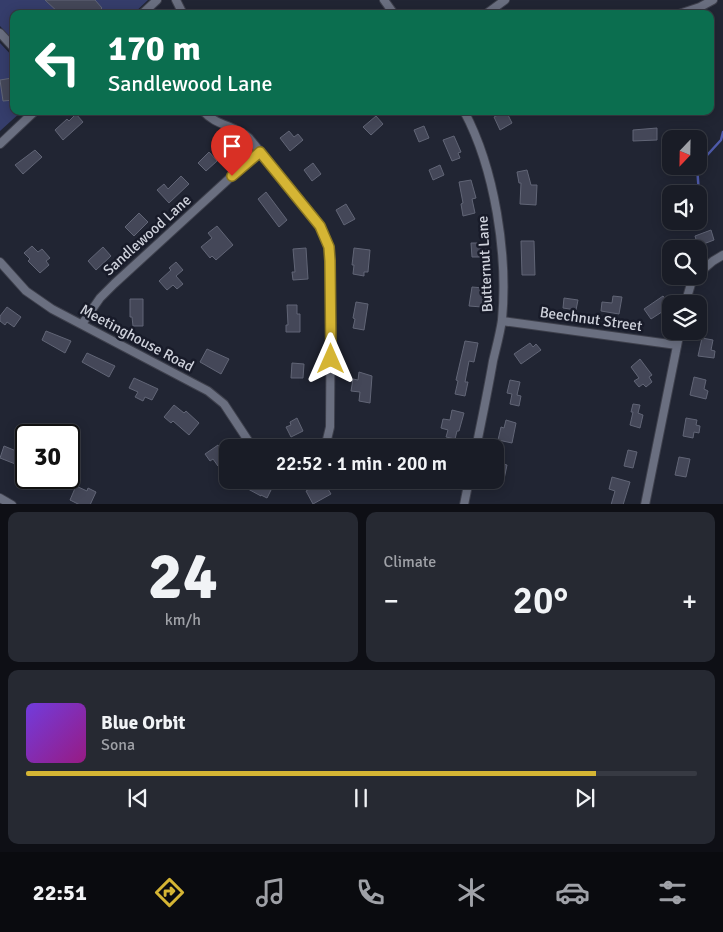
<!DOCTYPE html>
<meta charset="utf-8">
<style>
body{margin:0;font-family:Signika,sans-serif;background:#262932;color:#f1f3f6;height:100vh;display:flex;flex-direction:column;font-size:19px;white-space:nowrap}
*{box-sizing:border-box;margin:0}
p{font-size:16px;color:#9fa1a7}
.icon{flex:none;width:28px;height:28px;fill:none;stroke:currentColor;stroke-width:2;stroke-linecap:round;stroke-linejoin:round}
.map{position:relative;height:504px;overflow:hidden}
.panel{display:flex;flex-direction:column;gap:8px;padding:8px;background:#0e0f15;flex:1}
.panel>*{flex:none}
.hud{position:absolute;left:10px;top:10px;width:704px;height:105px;border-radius:10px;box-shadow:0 2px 12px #0003,0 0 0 1px #373a43;background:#0b6e4f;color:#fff;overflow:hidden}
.needle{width:32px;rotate:202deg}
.fabs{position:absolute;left:662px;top:130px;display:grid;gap:10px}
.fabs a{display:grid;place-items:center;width:45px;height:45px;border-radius:10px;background:#191c26;box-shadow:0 2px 12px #0003,0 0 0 1px #373a43;font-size:25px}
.speed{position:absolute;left:15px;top:424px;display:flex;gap:10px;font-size:25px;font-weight:700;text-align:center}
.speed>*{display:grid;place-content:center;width:65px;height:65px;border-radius:50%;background:#191c26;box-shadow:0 2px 12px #0003,0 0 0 1px #373a43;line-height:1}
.speed .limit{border:2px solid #111;border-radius:8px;background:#fff;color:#111}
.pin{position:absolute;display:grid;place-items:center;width:42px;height:42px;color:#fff;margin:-51px -21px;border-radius:50% 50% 50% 0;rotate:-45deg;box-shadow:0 0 5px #0007}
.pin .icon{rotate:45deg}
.me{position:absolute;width:55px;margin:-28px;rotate:0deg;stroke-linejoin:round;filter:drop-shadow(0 0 4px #0008)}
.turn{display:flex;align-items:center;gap:18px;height:105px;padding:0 15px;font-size:22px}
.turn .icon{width:65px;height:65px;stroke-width:2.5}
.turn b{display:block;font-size:35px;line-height:42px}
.big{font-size:38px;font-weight:600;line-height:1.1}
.panel .card{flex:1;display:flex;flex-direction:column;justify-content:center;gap:8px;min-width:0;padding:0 18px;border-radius:10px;background:#262932}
.panel .dial{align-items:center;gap:0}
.dial b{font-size:65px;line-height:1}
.song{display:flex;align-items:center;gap:15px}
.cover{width:60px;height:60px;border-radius:8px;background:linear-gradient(135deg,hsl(260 70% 55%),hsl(310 70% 35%))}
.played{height:5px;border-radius:2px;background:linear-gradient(90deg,#d5b534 85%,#373a43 85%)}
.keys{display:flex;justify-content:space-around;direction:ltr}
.heat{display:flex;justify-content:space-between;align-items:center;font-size:28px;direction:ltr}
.panel .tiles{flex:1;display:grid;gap:8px;grid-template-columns:1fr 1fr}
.card:last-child{grid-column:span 2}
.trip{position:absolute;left:219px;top:439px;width:285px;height:50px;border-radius:10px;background:#191c26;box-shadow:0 2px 12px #0003,0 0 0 1px #373a43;font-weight:600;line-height:50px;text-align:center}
.tab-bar{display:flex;height:80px;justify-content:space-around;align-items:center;background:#0a0b0f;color:#9fa1a7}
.tab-bar .icon{width:35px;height:35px}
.tab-bar .current{color:#d5b534}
.tab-bar b{font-size:22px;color:#f1f3f6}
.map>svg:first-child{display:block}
.green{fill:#353d6b}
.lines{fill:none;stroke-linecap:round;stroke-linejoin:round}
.stream{stroke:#4f5bac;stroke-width:2.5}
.building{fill:#444758;stroke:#616576}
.minor-casing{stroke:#3e404c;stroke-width:10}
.minor{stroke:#6a6f80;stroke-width:8}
.route-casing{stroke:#8a7622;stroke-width:12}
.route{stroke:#d5b534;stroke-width:9}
.labels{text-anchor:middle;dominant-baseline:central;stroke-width:5;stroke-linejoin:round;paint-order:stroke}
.street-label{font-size:15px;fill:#cfd2dc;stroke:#181b29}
</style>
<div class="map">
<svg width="723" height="505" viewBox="0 0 723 505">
<rect width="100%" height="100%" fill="#212533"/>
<!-- green -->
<g class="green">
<path d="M0,0H148L133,14H14V41L0,26Z"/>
<path d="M0,43L14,58V111H22L0,131Z"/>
</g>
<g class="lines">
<!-- stream -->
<g class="stream">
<path d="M699,164L721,140L723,132"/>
<path d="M697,166L699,194"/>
<path d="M699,195V201"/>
</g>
</g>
<!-- building -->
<g class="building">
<path d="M45,0H95L102,8L96,14H60Z"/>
<path d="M12,78V84H14V100L3,101L0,80Z"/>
<path d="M506,111L512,123L500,130L494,117Z"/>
<path d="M76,114L83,122L63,140L55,130L67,119L69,121Z"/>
<path d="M376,116L383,124L371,135L363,127Z"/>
<path d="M424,126L429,138L419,142L414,130Z"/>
<path d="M657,128V140L633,141V130Z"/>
<path d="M289,131L294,137L298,134L303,140L290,151L280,138Z"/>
<path d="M454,136L461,152L458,153L460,158L452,161L443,140Z"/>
<path d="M35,150L42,157L23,174L15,165Z"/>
<path d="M209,152L217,161L206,171L198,163Z"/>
<path d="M313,163L321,174L312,181L304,170Z"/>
<path d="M440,165L444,175L433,180L429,170Z"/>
<path d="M527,170L531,185H537L536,205L520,204L521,183H519L517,172Z"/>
<path d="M181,176L189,184L169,203L157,190L164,184L168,189Z"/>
<path d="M471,180L476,198L472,199L475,213L463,216L461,204L463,203L459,182Z"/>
<path d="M266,192L287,220L279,227L258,199Z"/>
<path d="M346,204L355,219L344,225L336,210Z"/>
<path d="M139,213L148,222L134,236L125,227Z"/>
<path d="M217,226L233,245L216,260L212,256L210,258L201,247L212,238L208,233Z"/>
<path d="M711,230L714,240L698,246L695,236Z"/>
<path d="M521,241H534L535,275H522Z"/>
<path d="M471,243H482V257H472Z"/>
<path d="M32,246L38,252L42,249L50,258L46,261L49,265L40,273L28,261L30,259L24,253Z"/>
<path d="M103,247L111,256L96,270L88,261Z"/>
<path d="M306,248L308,279L293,280L292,272H295L293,249Z"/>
<path d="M354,248L370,250L368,272H364V276L353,274L354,265H352Z"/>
<path d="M176,262L183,270L176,276L183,284L177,289L173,285L167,290L159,281L171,270L169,268Z"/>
<path d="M472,287L484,288L482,307L469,306Z"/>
<path d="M613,296L622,297L619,314L601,311L602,302L612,303Z"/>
<path d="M663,296L667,301L664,303L668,308L651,319L644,309Z"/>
<path d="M564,298L578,300L576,310L563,308Z"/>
<path d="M130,299H143V326H133L132,317H130Z"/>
<path d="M356,302L368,304L364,330L353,328L355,319L353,318Z"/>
<path d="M287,305H297V314H300V332H286V325H288Z"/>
<path d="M7,307L21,317L14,327L7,322L5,325L0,321V316Z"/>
<path d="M46,331L71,341L65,353L42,340Z"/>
<path d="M702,338L713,340L711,350L715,351L714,358L698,356Z"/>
<path d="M465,341L478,343L474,362L469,361L465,382H468L465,396L455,394L458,381L456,380Z"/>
<path d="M530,343L533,347L536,344L541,350L521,364L514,354Z"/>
<path d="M207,349L229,359L221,374L200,362Z"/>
<path d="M87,353L115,366L109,377L82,362Z"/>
<path d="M640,359L652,375L649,377L652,382L646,387L643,384L639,387L634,381L639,378L631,367Z"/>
<path d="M292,363L304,364L303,378H291Z"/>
<path d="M359,372L372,376L370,403L359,401L360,392L351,391L353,379L358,380Z"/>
<path d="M694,377L706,380L704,389L708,391L706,399L690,395Z"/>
<path d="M134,378L158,389L152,400L145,397L143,401L135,397L138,392L129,388Z"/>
<path d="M510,380L520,382L517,395L521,396L519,406L510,404L512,394L507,393Z"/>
<path d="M633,404L640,405L638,413L643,415L640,428L630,425L633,412H631Z"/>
<path d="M174,405L184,413L186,411L199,423L189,435L173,421L171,423L164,417Z"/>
<path d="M452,410L464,413L459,431H457L455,439L446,437L448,430L441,428L443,419L450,420Z"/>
<path d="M297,418L303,431L291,437L286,427L291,425L290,422Z"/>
<path d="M686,418L697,420L696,425L700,426L699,433L694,432L693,438L683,436Z"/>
<path d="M506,420L516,423L512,443L498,440L501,427L504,428Z"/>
<path d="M218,445L222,450L224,449L228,454V459L218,466L213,459L210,461L205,454Z"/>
<path d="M4,446L26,455L23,467L0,458Z"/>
<path d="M628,450L637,452L633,468L624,466Z"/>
<path d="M679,457L690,459L686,477L675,475Z"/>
<path d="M495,462L507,465L503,484L495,482Z"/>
<path d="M612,477L630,482L623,505H611L615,491L609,489Z"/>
<path d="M30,478H58L54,488Z"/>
<path d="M253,480L267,485L266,487L271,490L267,498L261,495V496L248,489Z"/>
<path d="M318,484L319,486L325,484L331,494L313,504L306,491Z"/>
<path d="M76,486L87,491L88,488L96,492L90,505H80L70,500Z"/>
</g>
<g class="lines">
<!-- minor casing -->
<g class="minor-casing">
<g id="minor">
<path d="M176,0L183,14"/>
<path d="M384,0L394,14"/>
<path d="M142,14L157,0"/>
<path d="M486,14L505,0"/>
<path d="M679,14L700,7L713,0"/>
<path d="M0,33L14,48"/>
<path d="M203,111C216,126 235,125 249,138L316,220L325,237L329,247L331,284L330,427L325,448"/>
<path d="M464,111C495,169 508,255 502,320C500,334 496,348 493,361C488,390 482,419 476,448"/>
<path d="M0,144L35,111"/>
<path d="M0,262L26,291L52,309L208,391L224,404L253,448"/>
<path d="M699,273L713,261L723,255"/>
<path d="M685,304L691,284L696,276"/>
<path d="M502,321L677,345"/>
<path d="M82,324L100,298L114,284L244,165L260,152"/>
<path d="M0,498L12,505"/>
<path d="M464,505L469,480"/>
<path d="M645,505L680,331"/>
</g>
</g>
<!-- minor -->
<use href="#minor" class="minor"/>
</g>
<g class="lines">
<!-- route casing -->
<g class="route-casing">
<path id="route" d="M232,176L260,152L320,226L329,247L330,261L331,359"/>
</g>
<!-- route -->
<use href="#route" class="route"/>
</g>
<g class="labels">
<!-- street labels -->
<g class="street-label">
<text transform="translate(147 235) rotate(-42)">Sandlewood Lane</text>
<text transform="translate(485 264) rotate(-93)">Butternut Lane</text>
<text transform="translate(591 319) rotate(8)">Beechnut Street</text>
<text transform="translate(137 338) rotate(28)">Meetinghouse Road</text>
</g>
</g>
</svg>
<div class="fabs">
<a><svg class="needle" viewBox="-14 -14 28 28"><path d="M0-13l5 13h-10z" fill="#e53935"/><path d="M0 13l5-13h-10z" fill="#9fa1a7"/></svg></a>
<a><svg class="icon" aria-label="sound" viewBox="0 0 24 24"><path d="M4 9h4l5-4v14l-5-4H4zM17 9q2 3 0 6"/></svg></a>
<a><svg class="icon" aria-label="search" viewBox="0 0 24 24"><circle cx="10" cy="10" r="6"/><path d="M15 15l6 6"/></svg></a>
<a><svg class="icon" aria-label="layers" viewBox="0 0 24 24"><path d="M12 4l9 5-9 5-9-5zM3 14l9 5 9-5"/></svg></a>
</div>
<div class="speed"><div class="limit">30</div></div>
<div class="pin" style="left:232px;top:176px;background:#d93025"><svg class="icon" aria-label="arrive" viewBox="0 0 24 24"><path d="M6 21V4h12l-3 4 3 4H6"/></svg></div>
<svg class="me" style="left:331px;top:359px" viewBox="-20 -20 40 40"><path d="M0-17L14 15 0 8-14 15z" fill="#d5b534" stroke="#fff" stroke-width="4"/></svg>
<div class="trip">22:52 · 1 min · 200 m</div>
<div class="hud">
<div class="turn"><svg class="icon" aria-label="left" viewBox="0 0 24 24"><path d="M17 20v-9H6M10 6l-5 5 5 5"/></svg><div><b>170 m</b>Sandlewood Lane</div></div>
</div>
</div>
<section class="panel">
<div class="tiles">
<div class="card dial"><b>24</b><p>km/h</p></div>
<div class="card"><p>Climate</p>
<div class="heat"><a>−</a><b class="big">20°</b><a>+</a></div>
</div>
<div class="card">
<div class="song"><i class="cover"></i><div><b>Blue Orbit</b><p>Sona</p></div></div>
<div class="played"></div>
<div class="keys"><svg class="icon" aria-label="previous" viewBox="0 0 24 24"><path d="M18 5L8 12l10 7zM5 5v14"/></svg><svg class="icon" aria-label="pause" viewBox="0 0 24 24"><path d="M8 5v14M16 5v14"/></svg><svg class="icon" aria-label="next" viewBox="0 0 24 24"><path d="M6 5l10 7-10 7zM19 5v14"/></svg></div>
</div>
</div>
</section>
<nav class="tab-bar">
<b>22:51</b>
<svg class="icon current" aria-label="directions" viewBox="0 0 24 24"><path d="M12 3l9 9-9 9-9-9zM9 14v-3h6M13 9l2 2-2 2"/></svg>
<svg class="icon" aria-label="music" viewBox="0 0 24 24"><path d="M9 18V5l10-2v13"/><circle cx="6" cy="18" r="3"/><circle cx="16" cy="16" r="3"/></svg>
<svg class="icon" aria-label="phone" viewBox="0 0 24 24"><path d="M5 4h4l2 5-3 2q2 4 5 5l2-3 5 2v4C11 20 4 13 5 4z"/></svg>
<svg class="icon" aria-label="climate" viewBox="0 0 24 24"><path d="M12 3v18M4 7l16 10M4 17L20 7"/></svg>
<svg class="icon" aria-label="car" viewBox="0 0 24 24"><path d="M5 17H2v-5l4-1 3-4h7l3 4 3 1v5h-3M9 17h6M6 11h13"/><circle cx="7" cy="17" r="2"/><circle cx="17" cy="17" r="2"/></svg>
<svg class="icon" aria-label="filters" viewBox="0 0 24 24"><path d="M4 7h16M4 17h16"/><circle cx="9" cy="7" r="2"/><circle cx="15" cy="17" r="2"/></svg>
</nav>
